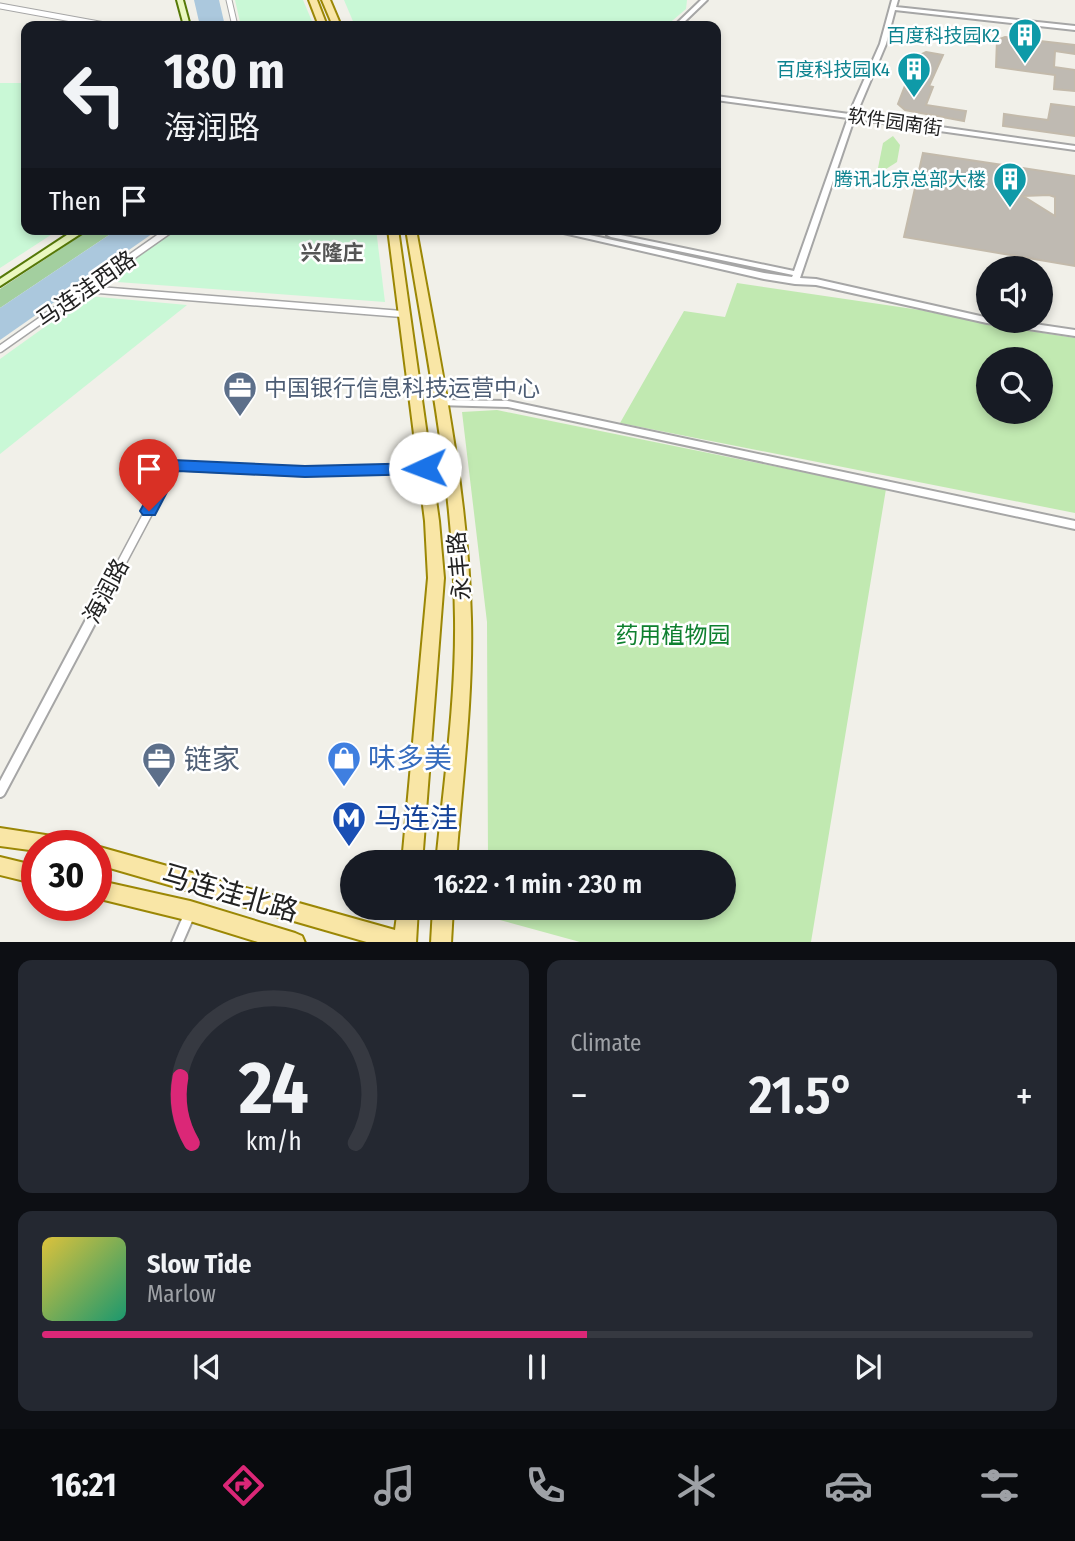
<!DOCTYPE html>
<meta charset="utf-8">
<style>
body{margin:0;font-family:"Fira Sans Condensed","Noto Sans SC",sans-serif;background:#242831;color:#f1f3f6;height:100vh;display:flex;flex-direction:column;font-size:26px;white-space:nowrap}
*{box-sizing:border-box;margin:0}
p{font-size:23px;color:#9ea1a6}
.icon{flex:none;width:38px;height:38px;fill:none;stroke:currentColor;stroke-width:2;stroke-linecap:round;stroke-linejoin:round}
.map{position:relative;height:942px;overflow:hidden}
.drawer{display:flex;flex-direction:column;gap:18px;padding:18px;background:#0d0f14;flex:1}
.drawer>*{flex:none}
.hud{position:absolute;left:21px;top:21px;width:700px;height:214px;border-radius:14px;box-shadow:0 4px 10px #0003;background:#171b24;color:#f1f3f6;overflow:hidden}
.fabs{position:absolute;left:976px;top:256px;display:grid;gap:14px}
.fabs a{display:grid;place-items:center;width:77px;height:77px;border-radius:50%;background:#171b24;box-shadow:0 4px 10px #0003;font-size:35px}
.speed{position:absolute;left:21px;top:830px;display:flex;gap:14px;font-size:35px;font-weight:700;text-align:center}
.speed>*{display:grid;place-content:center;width:91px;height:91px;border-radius:50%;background:#171b24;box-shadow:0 4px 10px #0003;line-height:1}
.speed .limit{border:10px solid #d22;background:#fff;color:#111}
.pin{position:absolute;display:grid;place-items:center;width:60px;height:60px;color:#fff;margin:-72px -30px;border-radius:50% 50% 50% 0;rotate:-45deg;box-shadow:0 0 7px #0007}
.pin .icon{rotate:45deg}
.me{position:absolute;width:77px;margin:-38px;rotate:268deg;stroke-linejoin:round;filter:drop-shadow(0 0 5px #0008)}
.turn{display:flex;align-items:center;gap:24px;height:147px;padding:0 28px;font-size:32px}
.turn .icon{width:91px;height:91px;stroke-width:2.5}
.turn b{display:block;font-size:49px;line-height:60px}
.then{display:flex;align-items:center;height:66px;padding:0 28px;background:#0003;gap:14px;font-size:26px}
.big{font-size:52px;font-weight:600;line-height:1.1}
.drawer .card{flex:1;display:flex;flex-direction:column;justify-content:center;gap:10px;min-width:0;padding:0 24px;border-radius:14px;background:#242831}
.drawer .dial{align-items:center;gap:0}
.dial svg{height:182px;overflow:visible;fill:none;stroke:#363941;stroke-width:7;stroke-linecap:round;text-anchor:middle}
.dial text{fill:#f1f3f6;stroke:none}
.song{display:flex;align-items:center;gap:21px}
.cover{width:84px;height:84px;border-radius:10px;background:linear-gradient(135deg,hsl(50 70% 55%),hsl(160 70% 35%))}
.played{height:7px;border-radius:4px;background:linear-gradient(90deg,#db2777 55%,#363941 55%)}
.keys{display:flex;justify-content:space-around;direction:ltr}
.heat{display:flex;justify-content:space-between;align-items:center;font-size:38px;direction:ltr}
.drawer .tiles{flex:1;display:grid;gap:18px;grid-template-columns:1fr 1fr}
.card:last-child{grid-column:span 2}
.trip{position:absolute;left:340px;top:850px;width:396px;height:70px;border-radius:35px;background:#171b24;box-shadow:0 4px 10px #0003;font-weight:600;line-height:70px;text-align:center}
.menu{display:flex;height:112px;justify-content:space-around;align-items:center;background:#090b0e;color:#9ea1a6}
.menu .icon{width:49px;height:49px}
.menu .current{color:#db2777}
.menu b{font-size:32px;color:#f1f3f6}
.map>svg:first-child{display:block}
.grass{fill:#c1e9b1;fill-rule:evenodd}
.forest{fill:#a3cf9f}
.park{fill:#c9f8d6}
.water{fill:#abc8dd}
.building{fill:#bfbab2;stroke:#c3baab;stroke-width:2;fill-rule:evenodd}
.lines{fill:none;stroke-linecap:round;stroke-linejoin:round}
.minor-far3-casing{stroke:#a6a6a6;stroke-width:7}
.minor-far2-casing{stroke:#a6a6a6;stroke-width:9}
.minor-far1-casing{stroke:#a6a6a6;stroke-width:11}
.minor-casing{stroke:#a6a6a6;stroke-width:14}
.tertiary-casing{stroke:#a6a6a6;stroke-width:4}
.secondary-casing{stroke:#567908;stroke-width:4}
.primary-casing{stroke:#9b8705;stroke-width:4}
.minor-far3{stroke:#fff;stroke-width:5}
.minor-far2{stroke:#fff;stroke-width:6}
.minor-far1{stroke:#fff;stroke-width:8}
.minor{stroke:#fff;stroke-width:10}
.tertiary{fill:#fff;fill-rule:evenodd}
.secondary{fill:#eaf8c0;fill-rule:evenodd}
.primary{fill:#f9e6a6;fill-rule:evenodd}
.route{fill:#1a73e8;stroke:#114b97;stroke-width:2}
.labels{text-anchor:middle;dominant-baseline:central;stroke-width:5;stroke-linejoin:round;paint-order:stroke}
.far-culture-label{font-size:19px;fill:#0d838f;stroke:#fff;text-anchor:end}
.far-street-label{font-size:19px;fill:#222;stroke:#fff}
.far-neighbourhood-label{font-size:21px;font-weight:bold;fill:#555;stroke:#fff}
.street-label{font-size:23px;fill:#222;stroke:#fff}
.service-label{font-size:23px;fill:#4e5e75;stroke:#fff;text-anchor:start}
.park-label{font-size:23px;fill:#0f802f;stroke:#fff}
.near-shop-label{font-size:28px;fill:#366cbe;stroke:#fff;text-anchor:start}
.near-service-label{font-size:28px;fill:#4e5e75;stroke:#fff;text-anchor:start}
.near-transit-label{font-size:28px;fill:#164399;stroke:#fff;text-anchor:start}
.near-street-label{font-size:28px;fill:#222;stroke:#fff}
</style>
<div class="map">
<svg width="1075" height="943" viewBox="0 0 1075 943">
<rect width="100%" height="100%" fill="#f1f0e9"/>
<!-- grass -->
<g class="grass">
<path d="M893,136L900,145L897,162L886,169L878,168L883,143Z"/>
<path d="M737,283L920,310L998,326L1075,338V513L620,423L684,311L725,317ZM989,359H1041V411H989Z"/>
<path d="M497,410L886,489L811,942H580L489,917V908H723V863H488L487,622L462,412Z"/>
</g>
<!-- forest -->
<path class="forest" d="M91,229H118L0,308V289Z"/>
<!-- park -->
<g class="park">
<path d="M235,0H303L314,26H241Z"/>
<path d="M344,0H687L686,9L666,26H355Z"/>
<path d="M0,83H26V229H60L0,268Z"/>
<path d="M177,229H376L385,302L104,281Z"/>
<path d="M88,296L187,305L0,454V359Z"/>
</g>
<!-- water -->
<g class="water">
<path d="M194,0H219L225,26H200Z"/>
<path d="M118,229H159L0,340V308Z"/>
</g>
<!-- building -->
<g class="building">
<path d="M1005,37L1075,45V54L1055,51L1054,67L1075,70V91L1054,89L1055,75L996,67L997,40Z"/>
<path d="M926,52L943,55L929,86L933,87L926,105L966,111L964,121L905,110L898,104L906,83L912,84L920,55Z"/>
<path d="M1051,104L1075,107V136L1003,126L1004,114L1048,120Z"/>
<path d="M923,153L1075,176V266L904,237ZM1049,195L1055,197V216L1023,196Z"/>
</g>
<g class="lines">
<!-- minor-far3 casing -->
<g class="minor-far3-casing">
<g id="minor-far3">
<path d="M229,0L235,26"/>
<path d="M0,6L110,26"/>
</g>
</g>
<!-- minor-far2 casing -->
<g class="minor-far2-casing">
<g id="minor-far2">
<path d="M86,289L402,314"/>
<path d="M0,349L171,229"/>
</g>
</g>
<!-- minor-far1 casing -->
<g class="minor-far1-casing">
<path id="minor-far1" d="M94,615L173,466L305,472L425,468"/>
</g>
<!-- minor casing -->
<g class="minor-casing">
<g id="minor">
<path d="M0,792L95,613"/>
<path d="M177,943L190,913"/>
</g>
</g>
<!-- tertiary casing -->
<g class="tertiary-casing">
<g id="tertiary">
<path d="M701,0H707L680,26H674Z"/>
<path d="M892,0H898L896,7L1075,26V30L895,10L886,44L856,115L1075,146V150L854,119L800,278L816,279L989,318V320H1007L1075,330V336L987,323L816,285L795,284L764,279L546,229H562L764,273L792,277L793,275L611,237L607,235L611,233L794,271L848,118L716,100V96L849,114L880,44Z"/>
<path d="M440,400L508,401L1075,521V529L508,407L437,405L435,403Z"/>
</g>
</g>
<!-- secondary casing -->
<g class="secondary-casing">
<g id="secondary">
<path d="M177,0H183L190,26H184Z"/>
<path d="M76,229H88L0,286V279Z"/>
</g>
</g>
<!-- primary casing -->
<g class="primary-casing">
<g id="primary">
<path d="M309,0H317L327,26H319Z"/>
<path d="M322,0H330L341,26H333Z"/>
<path d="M388,229H398L439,521L444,578L422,863H402L428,578L425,521Z"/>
<path d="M406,229H416C439,358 468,487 471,619C473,700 462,782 456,863H436C444,782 456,701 455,619C454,488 427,358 406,229Z"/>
<path d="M0,828L52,836L59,839L62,845H37V851L0,846Z"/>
<path d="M96,846L395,930L398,908H418L416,943H370L96,864Z"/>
<path d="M0,857L37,866V884L0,875Z"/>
<path d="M96,880L190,901L295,933L302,936L305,943H261L190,921L96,898Z"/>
<path d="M433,908H453L451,943H431Z"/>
</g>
</g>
<!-- minor-far3 -->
<use href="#minor-far3" class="minor-far3"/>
<!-- minor-far2 -->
<use href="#minor-far2" class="minor-far2"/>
<!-- minor-far1 -->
<use href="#minor-far1" class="minor-far1"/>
<!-- minor -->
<use href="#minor" class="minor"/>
<!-- tertiary -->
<use href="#tertiary" class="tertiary"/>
<!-- secondary -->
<use href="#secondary" class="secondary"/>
<!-- primary -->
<use href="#primary" class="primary"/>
</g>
<!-- route -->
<path class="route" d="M173,460L305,466L425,463L433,468L425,474L305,477L178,471L155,515H143L140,511L167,462Z"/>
<!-- icons -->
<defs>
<g id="building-pin" transform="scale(1.75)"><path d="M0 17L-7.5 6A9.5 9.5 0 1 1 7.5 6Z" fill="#0f9aa8" stroke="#fff"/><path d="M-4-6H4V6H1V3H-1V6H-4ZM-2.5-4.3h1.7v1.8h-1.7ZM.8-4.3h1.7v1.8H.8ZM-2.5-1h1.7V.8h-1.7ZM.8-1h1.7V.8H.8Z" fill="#fff"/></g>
<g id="office-pin" transform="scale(1.75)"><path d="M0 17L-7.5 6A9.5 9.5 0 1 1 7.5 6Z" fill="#5c6f8a" stroke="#fff"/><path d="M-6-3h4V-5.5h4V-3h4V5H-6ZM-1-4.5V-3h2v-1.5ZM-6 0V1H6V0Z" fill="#fff"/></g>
<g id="shop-pin" transform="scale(1.75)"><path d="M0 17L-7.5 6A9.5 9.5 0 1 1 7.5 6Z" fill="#3f7fe0" stroke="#fff"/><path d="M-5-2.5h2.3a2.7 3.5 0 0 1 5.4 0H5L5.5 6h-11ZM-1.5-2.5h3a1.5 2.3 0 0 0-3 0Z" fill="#fff"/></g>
<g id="metro-pin" transform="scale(1.75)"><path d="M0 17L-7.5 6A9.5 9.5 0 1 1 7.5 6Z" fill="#1a4fb4" stroke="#fff"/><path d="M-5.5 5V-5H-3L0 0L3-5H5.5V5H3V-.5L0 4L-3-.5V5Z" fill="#fff"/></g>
</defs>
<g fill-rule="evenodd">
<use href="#building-pin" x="1025" y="35"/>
<use href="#building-pin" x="914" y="69"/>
<use href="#building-pin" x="1010" y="179"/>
<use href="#office-pin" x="240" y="388"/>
<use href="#shop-pin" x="344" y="758"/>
<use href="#office-pin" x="159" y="759"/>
<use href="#metro-pin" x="349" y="818"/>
</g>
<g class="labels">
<!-- far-culture labels -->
<g class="far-culture-label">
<text x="1000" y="35">百度科技园K2</text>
<text x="890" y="69">百度科技园K4</text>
<text x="986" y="179">腾讯北京总部大楼</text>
</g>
<!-- far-street labels -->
<g class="far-street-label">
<text transform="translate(895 122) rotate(8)">软件园南街</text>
</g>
<!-- far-neighbourhood labels -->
<g class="far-neighbourhood-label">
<text x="332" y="253">兴隆庄</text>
</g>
<!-- street labels -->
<g class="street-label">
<text transform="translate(86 289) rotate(-35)">马连洼西路</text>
<text transform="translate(459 566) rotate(-95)">永丰路</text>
<text transform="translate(106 591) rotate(-62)">海润路</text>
</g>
<!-- service labels -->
<g class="service-label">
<text x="264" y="388">中国银行信息科技运营中心</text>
</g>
<!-- park labels -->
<g class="park-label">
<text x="673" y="635">药用植物园</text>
</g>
<!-- near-shop labels -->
<g class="near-shop-label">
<text x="368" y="758">味多美</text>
</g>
<!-- near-service labels -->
<g class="near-service-label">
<text x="184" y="759">链家</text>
</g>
<!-- near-transit labels -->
<g class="near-transit-label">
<text x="374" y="818">马连洼</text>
</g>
<!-- near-street labels -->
<g class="near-street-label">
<text transform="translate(230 893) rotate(16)">马连洼北路</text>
</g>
</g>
</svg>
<div class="fabs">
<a><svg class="icon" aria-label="sound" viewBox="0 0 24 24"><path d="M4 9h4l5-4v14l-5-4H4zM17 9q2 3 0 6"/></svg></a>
<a><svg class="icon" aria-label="search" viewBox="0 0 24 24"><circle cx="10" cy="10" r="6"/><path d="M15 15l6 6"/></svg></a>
</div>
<div class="speed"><div class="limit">30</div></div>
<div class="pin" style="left:149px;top:511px;background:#d93025"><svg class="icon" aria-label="arrive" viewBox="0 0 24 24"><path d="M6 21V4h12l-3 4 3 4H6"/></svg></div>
<svg class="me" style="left:425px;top:468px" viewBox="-20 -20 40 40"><circle r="19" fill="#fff"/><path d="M0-13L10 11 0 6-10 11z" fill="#1a73e8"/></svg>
<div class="trip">16:22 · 1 min · 230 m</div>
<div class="hud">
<div class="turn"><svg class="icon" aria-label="left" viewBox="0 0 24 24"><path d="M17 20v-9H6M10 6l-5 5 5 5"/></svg><div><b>180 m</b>海润路</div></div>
<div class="then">Then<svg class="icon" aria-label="arrive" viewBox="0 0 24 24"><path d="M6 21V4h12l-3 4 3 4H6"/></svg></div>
</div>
</div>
<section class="drawer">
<div class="tiles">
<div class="card dial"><svg viewBox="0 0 100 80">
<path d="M14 69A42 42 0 1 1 86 69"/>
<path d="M14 69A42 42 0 0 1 9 40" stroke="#db2777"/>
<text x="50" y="56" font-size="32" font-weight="700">24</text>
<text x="50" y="72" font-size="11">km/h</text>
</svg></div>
<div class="card"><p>Climate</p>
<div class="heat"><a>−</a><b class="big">21.5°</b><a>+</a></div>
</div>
<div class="card">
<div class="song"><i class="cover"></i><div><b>Slow Tide</b><p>Marlow</p></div></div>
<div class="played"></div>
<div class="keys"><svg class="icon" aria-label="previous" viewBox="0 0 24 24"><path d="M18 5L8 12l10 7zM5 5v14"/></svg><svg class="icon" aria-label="pause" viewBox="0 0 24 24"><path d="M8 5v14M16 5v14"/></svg><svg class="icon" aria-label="next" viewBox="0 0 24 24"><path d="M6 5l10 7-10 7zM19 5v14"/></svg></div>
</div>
</div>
</section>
<nav class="menu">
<b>16:21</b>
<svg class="icon current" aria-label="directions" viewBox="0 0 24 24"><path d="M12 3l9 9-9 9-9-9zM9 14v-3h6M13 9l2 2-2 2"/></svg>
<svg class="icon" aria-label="music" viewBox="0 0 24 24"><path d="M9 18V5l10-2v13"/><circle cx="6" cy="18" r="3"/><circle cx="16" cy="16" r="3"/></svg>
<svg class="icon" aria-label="phone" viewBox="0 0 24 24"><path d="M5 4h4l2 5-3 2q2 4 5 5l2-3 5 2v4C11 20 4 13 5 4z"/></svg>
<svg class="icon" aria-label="climate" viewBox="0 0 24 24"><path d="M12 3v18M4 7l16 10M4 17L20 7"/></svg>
<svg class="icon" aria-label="car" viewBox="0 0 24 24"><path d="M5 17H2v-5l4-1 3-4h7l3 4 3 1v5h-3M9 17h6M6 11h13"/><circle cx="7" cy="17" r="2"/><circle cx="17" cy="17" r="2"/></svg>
<svg class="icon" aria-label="filters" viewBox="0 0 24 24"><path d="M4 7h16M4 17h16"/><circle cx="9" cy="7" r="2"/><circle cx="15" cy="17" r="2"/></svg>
</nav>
